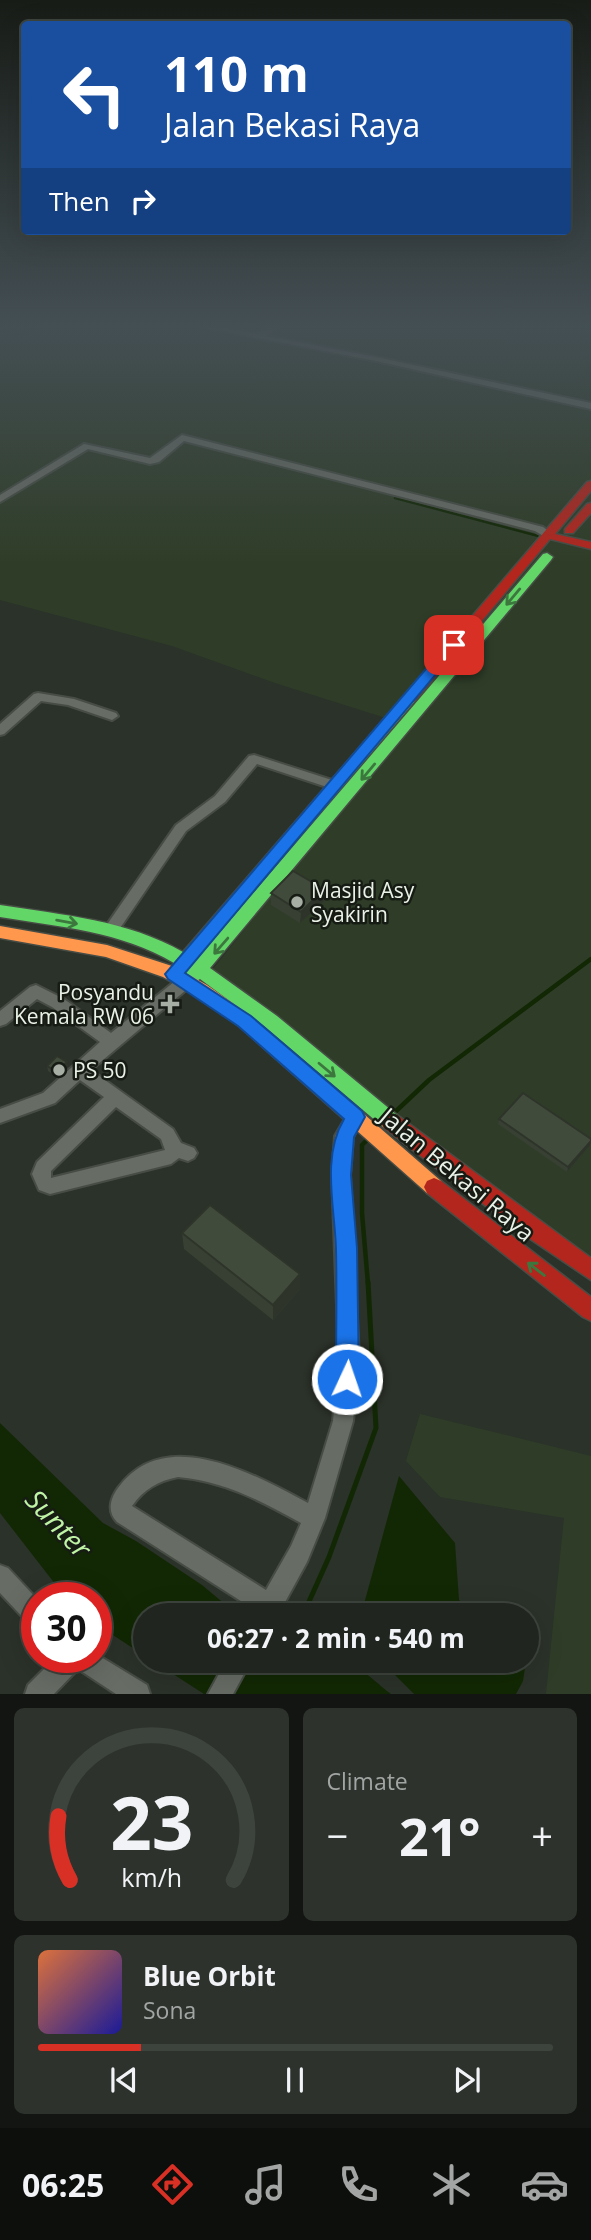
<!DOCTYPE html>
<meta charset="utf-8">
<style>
body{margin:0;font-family:"Open Sans",sans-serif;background:#2d322c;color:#f1f3f6;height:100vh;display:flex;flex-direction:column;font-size:26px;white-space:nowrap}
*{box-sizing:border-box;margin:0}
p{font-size:23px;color:#a2a5a4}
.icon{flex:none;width:38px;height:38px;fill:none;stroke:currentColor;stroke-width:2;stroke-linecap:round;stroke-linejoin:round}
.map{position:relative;height:1694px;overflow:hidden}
.panel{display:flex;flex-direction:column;gap:14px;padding:14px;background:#121511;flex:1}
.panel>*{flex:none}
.banner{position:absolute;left:21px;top:21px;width:550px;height:214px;border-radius:7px;box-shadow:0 7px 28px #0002,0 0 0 2px #3d433d;background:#1a4fa0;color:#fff;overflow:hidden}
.speed{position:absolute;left:21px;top:1582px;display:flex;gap:14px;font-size:35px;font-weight:700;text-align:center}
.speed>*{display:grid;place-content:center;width:91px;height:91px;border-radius:50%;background:#20261f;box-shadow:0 7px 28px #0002,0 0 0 2px #3d433d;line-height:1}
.speed .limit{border:10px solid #d22;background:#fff;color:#111}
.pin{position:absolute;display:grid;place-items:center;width:60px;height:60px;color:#fff;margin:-30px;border-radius:14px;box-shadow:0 4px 10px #0006}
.me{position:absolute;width:77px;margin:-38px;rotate:3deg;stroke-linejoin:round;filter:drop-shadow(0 0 5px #0008)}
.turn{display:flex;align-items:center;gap:24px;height:147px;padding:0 28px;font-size:32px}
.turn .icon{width:91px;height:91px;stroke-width:2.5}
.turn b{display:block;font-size:49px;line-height:60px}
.then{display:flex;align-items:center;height:66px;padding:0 28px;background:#0003;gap:14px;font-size:26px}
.big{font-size:52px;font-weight:700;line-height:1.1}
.panel .widget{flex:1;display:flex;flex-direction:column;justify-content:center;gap:10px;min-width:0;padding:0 24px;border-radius:10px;background:#2d322c}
.panel .dial{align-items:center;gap:0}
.dial svg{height:182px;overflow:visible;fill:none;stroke:#3d433d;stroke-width:7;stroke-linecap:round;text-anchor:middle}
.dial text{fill:#f1f3f6;stroke:none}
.song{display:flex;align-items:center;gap:21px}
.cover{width:84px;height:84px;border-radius:10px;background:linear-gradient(135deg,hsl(20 70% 55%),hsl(240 70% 35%))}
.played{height:7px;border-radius:4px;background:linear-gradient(90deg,#d93025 20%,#3d433d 20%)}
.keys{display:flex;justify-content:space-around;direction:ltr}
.heat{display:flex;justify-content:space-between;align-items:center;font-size:38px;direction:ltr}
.panel .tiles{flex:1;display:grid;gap:14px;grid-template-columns:1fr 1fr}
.widget:last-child{grid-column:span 2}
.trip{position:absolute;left:133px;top:1603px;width:406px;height:70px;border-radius:35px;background:#20261f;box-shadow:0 7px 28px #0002,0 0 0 2px #3d433d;font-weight:700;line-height:70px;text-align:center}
.tabs{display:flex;height:112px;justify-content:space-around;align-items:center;background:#0d0f0c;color:#a2a5a4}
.tabs .icon{width:49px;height:49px}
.tabs .on{color:#d93025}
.tabs b{font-size:32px;color:#f1f3f6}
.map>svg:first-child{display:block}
.built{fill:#2f3d28}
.water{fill:#122804}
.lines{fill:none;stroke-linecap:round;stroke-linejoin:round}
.stream-far2{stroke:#122804;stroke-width:2.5}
.stream-far1{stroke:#122804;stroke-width:4.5}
.stream{stroke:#122804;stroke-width:5}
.street-casing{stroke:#474d45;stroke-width:4}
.fast-casing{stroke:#474d45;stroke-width:3}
.slow-casing{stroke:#474d45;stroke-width:3}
.jam-casing{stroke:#474d45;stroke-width:3}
.street{fill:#676c65;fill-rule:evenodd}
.fast{fill:#63d668;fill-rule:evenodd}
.slow{fill:#ff974d;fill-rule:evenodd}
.jam{fill:#b3261e;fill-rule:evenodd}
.wall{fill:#384034}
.shaded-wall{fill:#2e342a}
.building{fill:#414b3c;stroke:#2e342a;stroke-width:2}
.oneway{stroke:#3c783e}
.route{fill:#1a73e8;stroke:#114b97;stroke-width:2}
.poi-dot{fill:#a7afa4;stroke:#161b14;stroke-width:2.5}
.labels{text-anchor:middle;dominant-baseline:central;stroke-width:5;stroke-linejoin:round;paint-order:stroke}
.poi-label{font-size:21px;fill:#eaf2e7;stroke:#161b14;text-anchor:start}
.near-street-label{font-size:24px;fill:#eaf2e7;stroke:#161b14}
.near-water-label{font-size:28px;font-style:italic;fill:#bef4a4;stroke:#161b14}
</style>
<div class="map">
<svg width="591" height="1694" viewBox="0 0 591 1694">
<rect width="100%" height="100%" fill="#2b3229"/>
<!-- built -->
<g class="built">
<path d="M47,325H591V1269L213,969L408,725L275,683L172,646L0,600V330L21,337Z"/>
<path d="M420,1414L591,1456V1694H546L564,1518L440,1497L406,1461Z"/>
</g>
<!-- water -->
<g class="water">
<path d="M0,1423L103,1523L136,1541L202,1585L238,1615H145V1656L96,1624V1598H66L0,1513Z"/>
<path d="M399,1476L455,1543L459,1600L482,1615H361Z"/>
<path d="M153,1661H294L303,1667C350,1652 356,1666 391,1694H204Z"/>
<path d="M381,1661H526L523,1681L516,1694H414Z"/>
</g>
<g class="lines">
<!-- stream-far2 -->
<path class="stream-far2" d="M395,498L542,537"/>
<!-- stream-far1 -->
<g class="stream-far1">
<path d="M394,1113L429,1080L591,959"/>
<path d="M368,1284L362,1213V1145L369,1138"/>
</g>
<!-- stream -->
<path class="stream" d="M303,1615L329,1557L376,1428L368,1282"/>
<!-- street casing -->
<g class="street-casing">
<g id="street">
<path d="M192,325H210L257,334L271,325H281L266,336L376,357L591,403V409L376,361Z"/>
<path d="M182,435L543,527L554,535L545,537L535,531L184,441L159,462L150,464L88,449L0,502V495L84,444L150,458Z"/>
<path d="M38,693L74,699L116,713L118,716L112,720L68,705L41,701L4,734L0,735V724L34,694Z"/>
<path d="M254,755L338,782L340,785L333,789L257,764L225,802L186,831L116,934H106L103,930L106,926L176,825L215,796L249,756Z"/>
<path d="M186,975L192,977L194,981L192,985L91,1070L173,1129L181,1143L194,1148L197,1153L194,1158L188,1161L179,1158L171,1164L50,1194L39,1190L32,1174L37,1162L104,1097L80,1080L55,1103L0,1123V1109L43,1093L100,1042L52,1007L37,999L6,1024L0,1026V1011L30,987L36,985L64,999L111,1033L180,977ZM116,1107L161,1139L165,1150L51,1178V1171Z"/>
<path d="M355,1110L361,1112L364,1117L353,1137L350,1175L359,1358L353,1421L325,1518L307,1562L278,1615H253L255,1610L117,1522C107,1512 110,1499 118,1488C165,1423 255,1475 308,1503L333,1421L339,1358L332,1175L335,1136L349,1112ZM178,1477C224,1481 261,1501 301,1523L291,1546L266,1590L132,1506C144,1489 158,1481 178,1477Z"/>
<path d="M0,1565L8,1568L37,1599V1628L29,1624L0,1593Z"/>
<path d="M96,1654L147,1685L150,1694H116L78,1669L54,1694H25L28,1685L56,1657H96Z"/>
<path d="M226,1661H251L233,1694H208Z"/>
</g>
</g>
<!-- fast casing -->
<g class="fast-casing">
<path id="fast" d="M547,553L553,557L551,560L210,968L277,1016L397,1115L400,1121L397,1127L390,1129L383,1127L264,1026L200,979L188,986L182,984L179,979H169L166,974L174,963C120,931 60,927 0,917V905C63,915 127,920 183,952L404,696H414L416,699L414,702L197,959L543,554Z"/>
</g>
<!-- slow casing -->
<g class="slow-casing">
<path id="slow" d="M0,926L107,945L175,967L207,985L251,1016L441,1181L444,1187L441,1193L434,1196L427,1193L239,1026L195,995L163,977L106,957L0,938Z"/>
</g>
<!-- jam casing -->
<g class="jam-casing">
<g id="jam">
<path d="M591,481V491L555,534L591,542V549L550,539L414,702H404L402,699L404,696L587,482Z"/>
<path d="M591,503V513L573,533H565V529L587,504Z"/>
<path d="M390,1113L397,1115L591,1258V1280L517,1230L383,1127L380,1121L383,1115Z"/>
<path d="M434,1178L441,1181L591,1297V1321L583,1317L427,1193L424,1187L427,1181Z"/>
</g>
</g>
<!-- street -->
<use href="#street" class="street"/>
<!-- fast -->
<use href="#fast" class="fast"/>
<!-- slow -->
<use href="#slow" class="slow"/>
<!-- jam -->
<use href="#jam" class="jam"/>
</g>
<!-- wall -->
<g class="wall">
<path d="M271,893L324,901L300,923L271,905Z"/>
<path d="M47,1066L68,1067L57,1077L48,1071Z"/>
<path d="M499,1119L590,1145L567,1172L498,1124Z"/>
<path d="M182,1233L300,1289L273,1320L184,1249Z"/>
</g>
<!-- shaded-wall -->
<g class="shaded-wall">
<path d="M324,889V901L300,923L301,912Z"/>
<path d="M67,1062L68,1067L57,1077L56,1071Z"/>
<path d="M591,1141L590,1145L567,1172L568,1167Z"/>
<path d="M300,1274V1289L273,1320V1305Z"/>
</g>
<!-- building -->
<g class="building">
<path d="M293,871L324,889L301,912L271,893Z"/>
<path d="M57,1056L67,1062L56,1071L47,1066Z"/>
<path d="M523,1093L591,1139V1141L568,1167L499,1119Z"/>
<path d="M210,1205L300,1274L273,1305L182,1233Z"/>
</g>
<!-- one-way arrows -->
<defs><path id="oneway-shaft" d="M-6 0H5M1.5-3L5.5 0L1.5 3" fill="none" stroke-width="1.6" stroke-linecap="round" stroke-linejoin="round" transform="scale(1.75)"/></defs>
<g class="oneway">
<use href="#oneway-shaft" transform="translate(513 597) rotate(130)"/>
<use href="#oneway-shaft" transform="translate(368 772) rotate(130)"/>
<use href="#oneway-shaft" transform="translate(67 922) rotate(10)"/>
<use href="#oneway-shaft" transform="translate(221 946) rotate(131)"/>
<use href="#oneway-shaft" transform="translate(327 1070) rotate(40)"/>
<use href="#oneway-shaft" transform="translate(536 1269) rotate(-142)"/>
</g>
<!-- sky -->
<linearGradient id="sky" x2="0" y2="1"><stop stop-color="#181c17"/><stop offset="0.58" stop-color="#444f54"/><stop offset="1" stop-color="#444f54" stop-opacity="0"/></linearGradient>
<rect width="591" height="562" fill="url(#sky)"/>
<!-- route -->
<path class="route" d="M454,641L458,642V648L185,973L251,1016L362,1111L365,1117L354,1137L351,1175L357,1248L359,1379L356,1387L347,1391L339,1387L336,1379C336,1336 337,1293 336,1250C335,1207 321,1158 344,1119L238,1026L168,979L165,974L449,642Z"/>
<!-- markers -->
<g class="poi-dot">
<circle cx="297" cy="902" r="7"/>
<path d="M166.5 993.5h7v7h7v7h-7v7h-7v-7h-7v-7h7z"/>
<circle cx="59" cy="1070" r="7"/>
</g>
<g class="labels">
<!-- poi labels -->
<g class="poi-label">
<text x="311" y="890">Masjid Asy<tspan x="311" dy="24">Syakirin</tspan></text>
<text x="154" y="992" text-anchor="end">Posyandu<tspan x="154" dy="24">Kemala RW 06</tspan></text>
<text x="73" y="1070">PS 50</text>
</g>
<!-- near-street labels -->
<g class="near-street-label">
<text transform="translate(458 1174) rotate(40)">Jalan Bekasi Raya</text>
</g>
<!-- near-water labels -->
<g class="near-water-label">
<text transform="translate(59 1523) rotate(47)">Sunter</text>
</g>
</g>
</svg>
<div class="speed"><div class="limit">30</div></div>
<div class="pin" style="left:454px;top:645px;background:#d93025"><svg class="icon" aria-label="arrive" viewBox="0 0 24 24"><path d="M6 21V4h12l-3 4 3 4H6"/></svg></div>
<svg class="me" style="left:347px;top:1379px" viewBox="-20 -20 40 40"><circle r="17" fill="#1a73e8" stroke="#fff" stroke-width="3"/><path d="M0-11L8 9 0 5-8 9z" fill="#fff"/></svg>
<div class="trip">06:27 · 2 min · 540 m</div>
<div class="banner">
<div class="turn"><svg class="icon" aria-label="left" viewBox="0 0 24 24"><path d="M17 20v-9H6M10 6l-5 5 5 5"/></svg><div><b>110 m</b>Jalan Bekasi Raya</div></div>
<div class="then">Then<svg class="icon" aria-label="right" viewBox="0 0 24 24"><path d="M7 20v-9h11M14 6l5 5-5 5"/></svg></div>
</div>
</div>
<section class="panel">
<div class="tiles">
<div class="widget dial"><svg viewBox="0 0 100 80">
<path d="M14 69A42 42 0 1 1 86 69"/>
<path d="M14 69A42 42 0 0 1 9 41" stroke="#d93025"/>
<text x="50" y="56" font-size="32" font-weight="700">23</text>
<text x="50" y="72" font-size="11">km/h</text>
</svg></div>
<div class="widget"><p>Climate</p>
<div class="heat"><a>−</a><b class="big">21°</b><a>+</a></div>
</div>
<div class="widget">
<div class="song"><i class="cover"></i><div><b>Blue Orbit</b><p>Sona</p></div></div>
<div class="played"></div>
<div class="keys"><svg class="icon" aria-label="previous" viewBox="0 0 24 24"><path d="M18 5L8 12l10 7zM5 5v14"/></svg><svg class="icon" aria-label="pause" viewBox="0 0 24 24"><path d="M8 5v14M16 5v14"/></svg><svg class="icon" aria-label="next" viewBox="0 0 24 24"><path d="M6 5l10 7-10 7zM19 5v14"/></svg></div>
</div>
</div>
</section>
<nav class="tabs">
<b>06:25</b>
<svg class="icon on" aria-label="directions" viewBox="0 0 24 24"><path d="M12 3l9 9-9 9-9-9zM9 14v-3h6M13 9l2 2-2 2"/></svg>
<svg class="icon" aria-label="music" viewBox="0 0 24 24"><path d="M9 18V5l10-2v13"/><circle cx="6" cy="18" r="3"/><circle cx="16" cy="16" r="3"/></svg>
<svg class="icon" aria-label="phone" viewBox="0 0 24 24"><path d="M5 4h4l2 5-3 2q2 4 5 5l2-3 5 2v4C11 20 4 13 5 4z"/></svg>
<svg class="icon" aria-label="climate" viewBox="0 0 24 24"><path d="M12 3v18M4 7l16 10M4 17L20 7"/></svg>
<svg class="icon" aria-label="car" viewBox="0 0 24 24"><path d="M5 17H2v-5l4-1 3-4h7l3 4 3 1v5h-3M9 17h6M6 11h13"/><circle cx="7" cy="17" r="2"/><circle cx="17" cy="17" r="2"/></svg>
</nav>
